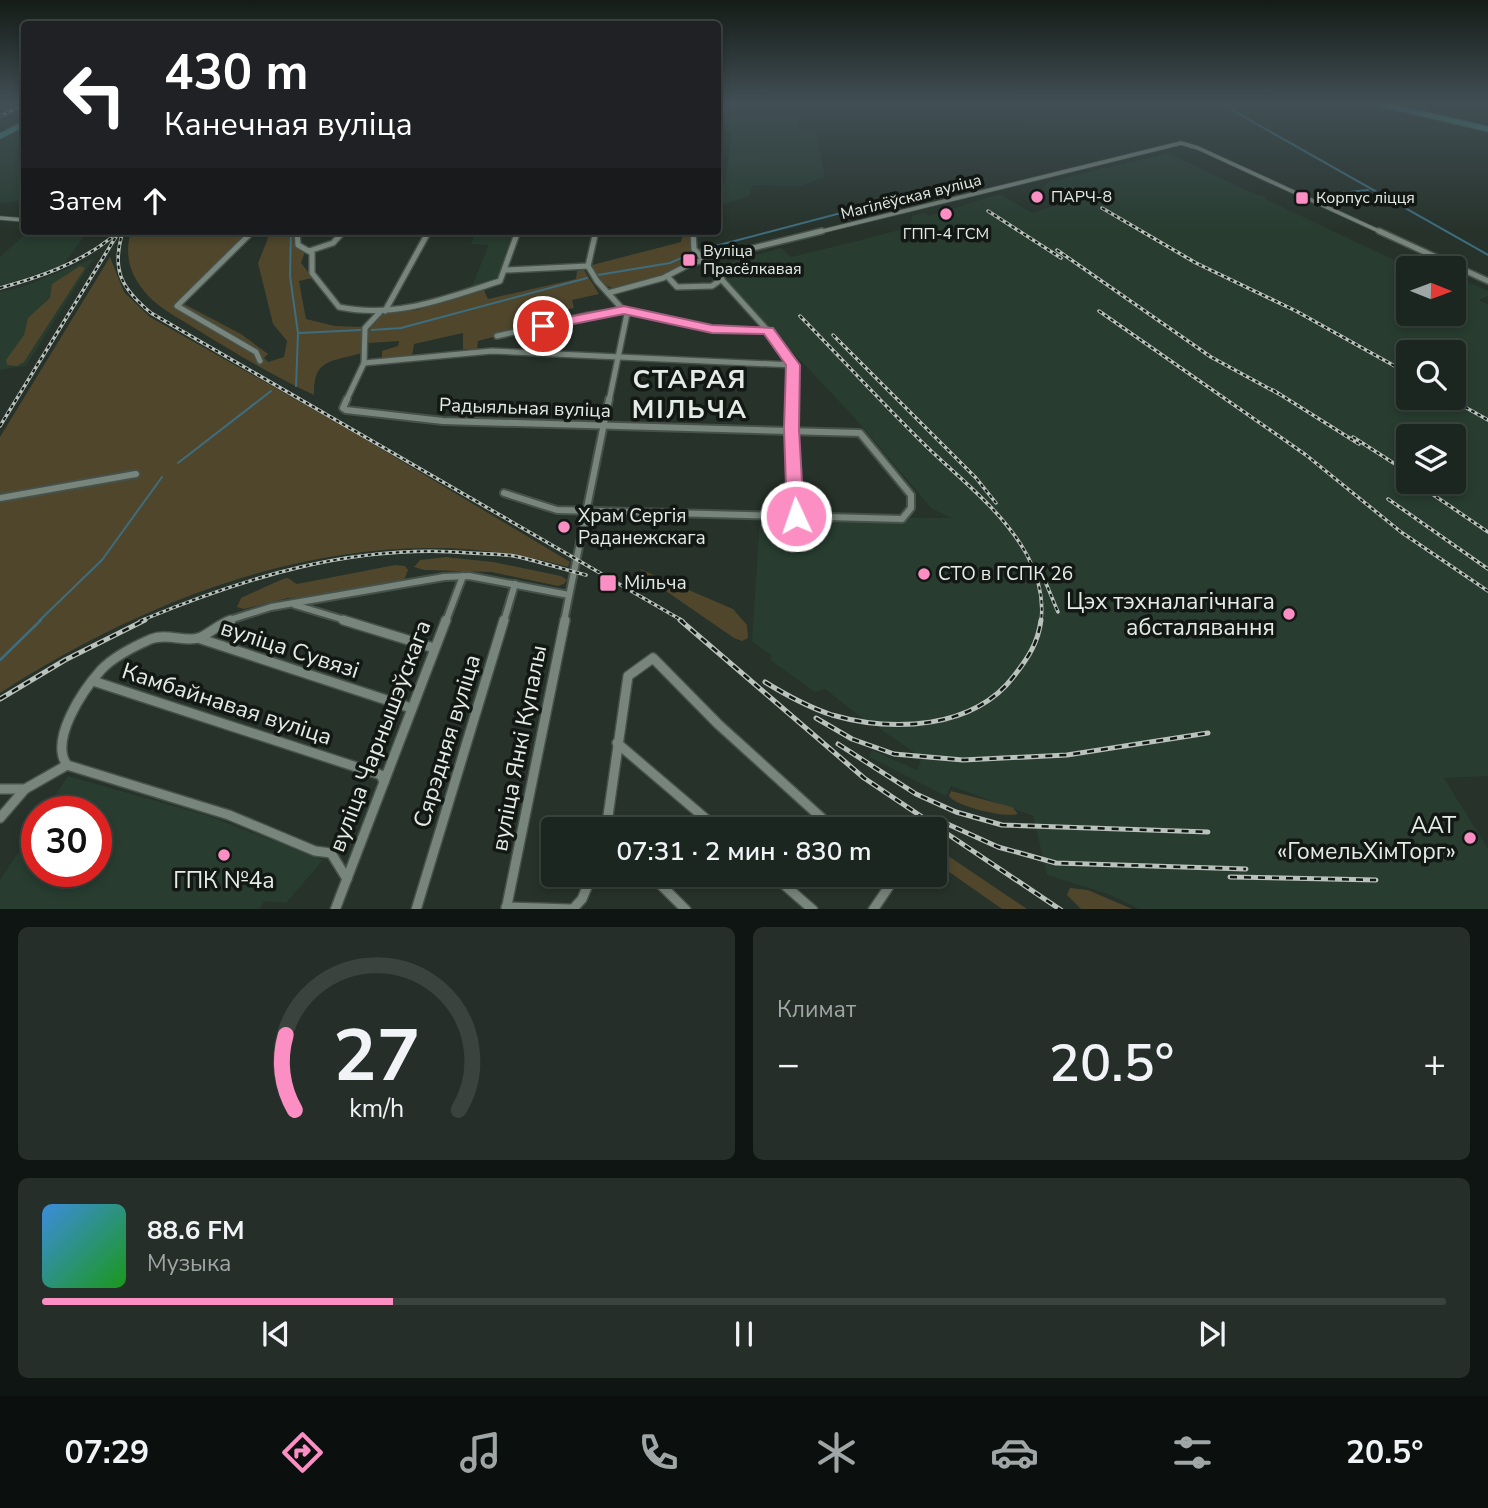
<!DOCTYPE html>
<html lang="ru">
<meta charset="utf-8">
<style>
body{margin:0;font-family:"Nunito Sans",sans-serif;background:#252e29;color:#f1f3f6;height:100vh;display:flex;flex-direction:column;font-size:26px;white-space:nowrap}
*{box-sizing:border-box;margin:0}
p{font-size:23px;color:#a0a5a5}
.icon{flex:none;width:38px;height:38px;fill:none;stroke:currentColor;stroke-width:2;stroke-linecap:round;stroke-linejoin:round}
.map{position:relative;height:909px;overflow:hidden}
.side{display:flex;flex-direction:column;gap:18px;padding:18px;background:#0f1512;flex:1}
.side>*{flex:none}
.hud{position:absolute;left:21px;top:21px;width:700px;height:214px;border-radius:7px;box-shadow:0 4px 10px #0003,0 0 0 2px #3a433e;background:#202124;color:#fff;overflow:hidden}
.needle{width:46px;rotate:91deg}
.fabs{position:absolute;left:1396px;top:256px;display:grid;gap:14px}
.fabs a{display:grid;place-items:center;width:70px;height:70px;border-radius:7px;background:#1c2620;box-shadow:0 4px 10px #0003,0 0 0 2px #3a433e;font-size:35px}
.speed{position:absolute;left:21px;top:796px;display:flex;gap:14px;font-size:35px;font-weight:700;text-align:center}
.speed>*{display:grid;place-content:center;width:91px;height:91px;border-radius:50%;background:#1c2620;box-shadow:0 4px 10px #0003,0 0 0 2px #3a433e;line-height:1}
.speed .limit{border:10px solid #d22;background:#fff;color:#111}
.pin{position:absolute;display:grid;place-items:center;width:60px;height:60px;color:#fff;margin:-30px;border:4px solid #fff;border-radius:50%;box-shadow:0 2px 7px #0007}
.me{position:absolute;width:77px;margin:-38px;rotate:357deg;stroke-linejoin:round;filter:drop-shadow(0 0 5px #0008)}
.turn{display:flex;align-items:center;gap:24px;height:147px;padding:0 28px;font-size:32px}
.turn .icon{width:91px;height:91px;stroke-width:2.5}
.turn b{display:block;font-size:49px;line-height:60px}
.then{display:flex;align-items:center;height:66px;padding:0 28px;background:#0003;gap:14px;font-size:26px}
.big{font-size:52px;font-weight:600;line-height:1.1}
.side .card{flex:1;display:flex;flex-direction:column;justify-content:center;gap:10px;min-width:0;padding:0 24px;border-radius:10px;background:#252e29}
.side .dial{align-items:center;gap:0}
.dial svg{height:182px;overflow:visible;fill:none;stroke:#3a433e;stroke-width:7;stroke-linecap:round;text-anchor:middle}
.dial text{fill:#f1f3f6;stroke:none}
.song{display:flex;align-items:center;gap:21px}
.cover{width:84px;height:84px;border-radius:10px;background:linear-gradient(135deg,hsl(210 70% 55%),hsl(120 70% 35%))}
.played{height:7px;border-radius:4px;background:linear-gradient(90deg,#fb8fc4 25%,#3a433e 25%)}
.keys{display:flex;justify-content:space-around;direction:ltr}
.heat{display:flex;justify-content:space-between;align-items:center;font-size:38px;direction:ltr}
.side .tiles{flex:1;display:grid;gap:18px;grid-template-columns:1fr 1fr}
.card:last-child{grid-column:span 2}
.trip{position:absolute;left:541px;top:817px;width:406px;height:70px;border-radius:7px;background:#1c2620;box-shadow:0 4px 10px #0003,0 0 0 2px #3a433e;font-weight:600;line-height:70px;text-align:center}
.tabs{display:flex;height:112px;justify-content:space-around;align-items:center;background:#0b0f0d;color:#a0a5a5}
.tabs .icon{width:49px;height:49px}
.tabs .active{color:#fb8fc4}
.tabs b{font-size:32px;color:#f1f3f6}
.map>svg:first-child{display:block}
.built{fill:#283c30;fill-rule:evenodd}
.green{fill:#4f462c}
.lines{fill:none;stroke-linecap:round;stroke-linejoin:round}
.stream-far1{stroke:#3d6d7f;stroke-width:2}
.stream{stroke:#3d6d7f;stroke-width:2.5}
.minor-far3-casing{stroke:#46514a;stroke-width:5}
.minor-far2-casing{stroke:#46514a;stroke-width:8}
.minor-far1-casing{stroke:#46514a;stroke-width:10}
.minor-casing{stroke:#46514a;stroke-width:12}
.major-casing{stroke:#46514a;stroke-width:7}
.minor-far3{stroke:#77857c;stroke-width:3.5}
.minor-far2{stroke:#77857c;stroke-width:5}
.minor-far1{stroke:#77857c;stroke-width:6}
.minor{stroke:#77857c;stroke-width:9}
.major{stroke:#3d8f89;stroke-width:5}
.rail-far1-casing{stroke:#b9c2bc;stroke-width:3.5}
.rail-casing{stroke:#b9c2bc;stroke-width:5}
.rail-far1{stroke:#131815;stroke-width:2;stroke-dasharray:3.5;stroke-linecap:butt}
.rail{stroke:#131815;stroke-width:2.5;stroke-dasharray:7;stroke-linecap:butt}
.route{fill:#fb8fc4;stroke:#a35d7f;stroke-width:2}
.poi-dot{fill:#fb8fc4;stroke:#131815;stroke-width:2.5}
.labels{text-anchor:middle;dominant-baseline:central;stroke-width:7;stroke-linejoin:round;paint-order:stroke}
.far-street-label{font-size:16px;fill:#e4ece7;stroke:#131815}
.far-poi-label{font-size:16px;fill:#e4ece7;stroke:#131815;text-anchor:start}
.street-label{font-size:19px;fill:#e4ece7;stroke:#131815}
.poi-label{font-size:19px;fill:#e4ece7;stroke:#131815;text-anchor:start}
.near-poi-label{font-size:23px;fill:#e4ece7;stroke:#131815;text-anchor:end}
.near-street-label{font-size:23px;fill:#e4ece7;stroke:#131815}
.district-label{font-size:26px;font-weight:bold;letter-spacing:2px;fill:#e4ece7;stroke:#131815}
</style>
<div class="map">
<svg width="1488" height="910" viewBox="0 0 1488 910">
<rect width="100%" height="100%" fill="#26322a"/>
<!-- built -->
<g class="built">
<path d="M729,117H797L800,133H816L825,177L801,186L753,185L749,196L718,206V185L725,184L732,132L727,131Z"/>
<path d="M24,129V200L0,203V141Z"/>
<path d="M1168,153L1253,193L1267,197L1265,199L1407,266L1421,260L1437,268H1409V313H1454V276L1488,291V296L1479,300L1488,305V776L1444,778L1488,849V909H1139L1108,894L1047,875L1033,816L951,786L946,796L869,757L872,750L917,770L922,757L921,753L917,754L880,729L879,722L866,721L825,689L815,692L770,660L772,656L752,641L760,517L951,518L931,508L853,416L730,286L716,266L781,248L791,257L865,239L910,227L912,216L924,213L929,216L1000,194L1032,213L1066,202L1043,189L1048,182ZM1409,352H1454V397H1409ZM1409,436H1454V481H1409Z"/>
<path d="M29,231H88L63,265L0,286V257Z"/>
<path d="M476,231H513L498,277L472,286L489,245L471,244Z"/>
<path d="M94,258L26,366L0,370V292L25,286Z"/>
<path d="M68,776L209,816L323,860L286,903L264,901L260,909H0V880L37,824V872H96V812H44Z"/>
</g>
<!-- green -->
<g class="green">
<path d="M131,231H256L204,280L184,304L241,334L268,354L264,358L268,362L284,357L287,341L273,324L258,263L270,233L295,231L296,246L305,252L301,263L313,278L299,281L306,319L335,326L362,327V353C332,362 313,358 314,395C273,376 235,353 196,329C177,317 154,306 141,287C128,270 125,251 131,231Z"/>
<path d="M683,231H690V248L698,256L658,277L616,289C604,287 596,276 592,265L681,242Z"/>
<path d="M110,257L124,292L150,317L348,429L570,562L568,567C373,511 164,587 0,693V437Z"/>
<path d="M80,266L85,268L24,362L17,366L7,365L6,360L24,335L28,318L50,298L52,284Z"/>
<path d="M584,270L599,294L572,300L574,308L530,318L534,326L478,341L477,349H463V333L414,344L412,356L382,359V351L398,346L399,341L369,343C362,331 372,323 380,313L417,310L483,288L488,299L576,279L577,271Z"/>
<path d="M446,557L493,562L561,576L567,580L564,584L558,586L491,572L424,570L414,567L420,560Z"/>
<path d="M395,565L405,566L408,570L405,578L396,583L310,597L288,598L244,609L237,607L241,598C248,595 285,577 288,578C292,580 294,583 297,584Z"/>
<path d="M640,569L733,609L747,625L748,638L742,641L734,638L644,576Z"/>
<path d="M951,791L1012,807L1018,814C1005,818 957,807 949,796Z"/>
<path d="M934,847H935L1027,909H1002L935,862Z"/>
<path d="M1070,888L1088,890L1132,909H1081L1067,895Z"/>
</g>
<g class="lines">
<!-- stream-far1 -->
<g class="stream-far1">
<path d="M1220,104L1223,105"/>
<path d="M1225,106L1488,255"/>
<path d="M1331,194L1368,190"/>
<path d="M291,231L290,276L298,333L296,386"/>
<path d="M700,250L860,208L890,196L906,193"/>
<path d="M598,275L670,263L690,254"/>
<path d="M372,330L401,328L587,278"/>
<path d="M299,333L361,330"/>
<path d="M178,463L271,391"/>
<path d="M39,621L102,560L162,477"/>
</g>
<!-- stream -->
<path class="stream" d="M0,660L41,620"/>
<!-- minor-far3 casing -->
<g class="minor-far3-casing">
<g id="minor-far3">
<path d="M0,218L24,220"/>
<path d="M251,233L253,231"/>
<path d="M815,233L1181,143L1198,148L1383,233"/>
</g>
</g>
<!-- minor-far2 casing -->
<g class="minor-far2-casing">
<g id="minor-far2">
<path d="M253,231L177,306L256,352L260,361"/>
<path d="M297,231L298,245L312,253V273L339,307C396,319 446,298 500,281L518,231"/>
<path d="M596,231L588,266L597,281L627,314L609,401"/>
<path d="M693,231L694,249L768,331L793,365L792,401"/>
<path d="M1379,231L1488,281"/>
<path d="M309,251L333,243L344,231"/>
<path d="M506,270L588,266"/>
<path d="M667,276L677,287L712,286L722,279"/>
<path d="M608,293L663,278L692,263L822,231"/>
<path d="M385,311L429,231"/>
<path d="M497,336L589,315L624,310L712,329L768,331"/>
<path d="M364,363L492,351L793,365"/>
<path d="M346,401L364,363L365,328L380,312"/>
</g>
</g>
<!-- minor-far1 casing -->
<g class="minor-far1-casing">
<g id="minor-far1">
<path d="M347,399L343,408L346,410L443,421L860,433L911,495V508L902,519L557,510L504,493"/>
<path d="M792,399L796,516"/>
<path d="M0,498L136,474"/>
<path d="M295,605L348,621"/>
<path d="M226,621L271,607L444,577L469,576L569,595"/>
<path d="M446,621L463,576"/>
<path d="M504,621L515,584"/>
<path d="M564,621L609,399"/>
</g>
</g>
<!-- minor casing -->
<g class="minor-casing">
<g id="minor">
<path d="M343,620L434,648"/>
<path d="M198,638L411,708"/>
<path d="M93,681L381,775L384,782"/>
<path d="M617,743L719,830"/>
<path d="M67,765L229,815L315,851L331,853L347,879"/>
<path d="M0,789H25"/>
<path d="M0,818L25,789L67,765C49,740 83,690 101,670C113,657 135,646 151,639C167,633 184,642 199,638C209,634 219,624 231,620"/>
<path d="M606,830L628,676L653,658L718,724L835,830"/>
<path d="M651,875L686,910"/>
<path d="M773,875L813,910"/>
<path d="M506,907L571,909"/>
<path d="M335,910L446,620"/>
<path d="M416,910L504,620"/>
<path d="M506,910L565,620"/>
<path d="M572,910L582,899L592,875"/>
<path d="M873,910L894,879L889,875"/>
</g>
</g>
<!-- major casing -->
<g class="major-casing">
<g id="major">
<path d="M1381,104L1488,129"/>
<path d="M0,136L24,124"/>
</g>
</g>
<!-- minor-far3 -->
<use href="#minor-far3" class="minor-far3"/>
<!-- minor-far2 -->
<use href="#minor-far2" class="minor-far2"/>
<!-- minor-far1 -->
<use href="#minor-far1" class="minor-far1"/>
<!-- minor -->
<use href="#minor" class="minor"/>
<!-- major -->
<use href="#major" class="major"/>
<!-- rail-far1 casing -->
<g class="rail-far1-casing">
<g id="rail-far1">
<path d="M0,116L24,105"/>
<path d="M1102,208L1196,263L1296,311L1409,374"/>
<path d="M988,211L1061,258"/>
<path d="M123,231C111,270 121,288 151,313L683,621"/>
<path d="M1057,250L1211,357L1279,394"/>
<path d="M0,288C40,277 78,264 111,238"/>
<path d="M1099,311L1306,455L1401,532L1488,591"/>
<path d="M800,316C842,359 883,404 926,446C961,480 1003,511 1027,555C1038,576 1044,598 1041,621"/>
<path d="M833,335L976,478L996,503"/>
<path d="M1273,390L1359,444"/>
<path d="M1447,397L1488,420"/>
<path d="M0,426L117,235"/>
<path d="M1353,437L1409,473"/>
<path d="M1413,481L1488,532"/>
<path d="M1388,499L1488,569"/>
<path d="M1045,581L1058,612"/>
<path d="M140,621C246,577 355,543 471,553C485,554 500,554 514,556C538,561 562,569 586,575"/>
</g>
</g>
<!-- rail casing -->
<g class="rail-casing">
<g id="rail">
<path d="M680,620L864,778L1061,910"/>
<path d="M765,682C786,695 808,707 832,715C892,732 973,730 1014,676C1028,658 1038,643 1041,620"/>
<path d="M0,699L65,660L145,620"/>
<path d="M816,718L852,739L894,754L963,760L1067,755L1208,733"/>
<path d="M838,744L916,794L956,812L1002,825L1208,832"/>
<path d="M943,822L998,847L1056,863L1246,869"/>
<path d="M1230,877L1376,880"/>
</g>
</g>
<!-- rail-far1 -->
<use href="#rail-far1" class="rail-far1"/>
<!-- rail -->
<use href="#rail" class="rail"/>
</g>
<!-- sky -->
<linearGradient id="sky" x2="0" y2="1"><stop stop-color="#151c17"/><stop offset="0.45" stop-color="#414f55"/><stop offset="1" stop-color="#414f55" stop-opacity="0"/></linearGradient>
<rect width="1488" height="231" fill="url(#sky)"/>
<!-- route -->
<path class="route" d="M624,306L712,325L773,328L800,365L799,429L804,516L802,520H789L787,516L784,429L786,365L764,334L712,333L624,314L543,330L536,326L543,322Z"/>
<!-- markers -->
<g class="poi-dot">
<circle cx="1037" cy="197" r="7"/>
<rect x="1295" y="191" width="14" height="14" rx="3.5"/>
<circle cx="946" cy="214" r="7"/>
<rect x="682" y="253" width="14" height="14" rx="3.5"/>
<circle cx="564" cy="527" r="7"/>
<circle cx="924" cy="574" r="7"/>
<rect x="599" y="574" width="18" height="18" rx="3.5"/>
<circle cx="1289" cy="614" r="7"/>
<circle cx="1470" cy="838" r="7"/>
<circle cx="224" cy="855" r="7"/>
</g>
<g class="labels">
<!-- far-street labels -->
<g class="far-street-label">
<text transform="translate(911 197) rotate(-14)">Магілёўская вуліца</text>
</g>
<!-- far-poi labels -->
<g class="far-poi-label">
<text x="1051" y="197">ПАРЧ-8</text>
<text x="1316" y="198">Корпус ліцця</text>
<text x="946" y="234" text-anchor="middle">ГПП-4 ГСМ</text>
<text x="703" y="251">Вуліца<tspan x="703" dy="18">Прасёлкавая</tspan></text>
</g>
<!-- street labels -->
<g class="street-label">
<text transform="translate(525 408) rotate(2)">Радыяльная вуліца</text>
</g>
<!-- poi labels -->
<g class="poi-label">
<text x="578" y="516">Храм Сергія<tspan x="578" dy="22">Раданежскага</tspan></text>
<text x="938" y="574">СТО в ГСПК 26</text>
<text x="624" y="583">Мільча</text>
</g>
<!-- near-poi labels -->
<g class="near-poi-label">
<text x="1275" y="601">Цэх тэхналагічнага<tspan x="1275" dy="26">абсталявання</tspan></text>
<text x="1456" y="825">ААТ<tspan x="1456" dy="26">«ГомельХімТорг»</tspan></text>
<text x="224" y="880" text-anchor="middle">ГПК №4а</text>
</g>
<!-- near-street labels -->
<g class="near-street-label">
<text transform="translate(290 649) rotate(18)">вуліца Сувязі</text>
<text transform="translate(227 704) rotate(18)">Камбайнавая вуліца</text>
<text transform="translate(380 736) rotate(-69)">вуліца Чарнышэўскага</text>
<text transform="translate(447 741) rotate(-73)">Сярэдняя вуліца</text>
<text transform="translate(519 748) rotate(-79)">вуліца Янкі Купалы</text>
</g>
<!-- district labels -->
<g class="district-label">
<text x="690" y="379">СТАРАЯ<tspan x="690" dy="30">МІЛЬЧА</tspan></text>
</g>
</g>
</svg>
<div class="fabs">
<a><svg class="needle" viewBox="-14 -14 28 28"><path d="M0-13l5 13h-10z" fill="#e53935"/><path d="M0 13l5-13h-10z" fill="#a0a5a5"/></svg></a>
<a><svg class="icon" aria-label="search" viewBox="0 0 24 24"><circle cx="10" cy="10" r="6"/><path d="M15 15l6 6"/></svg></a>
<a><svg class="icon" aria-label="layers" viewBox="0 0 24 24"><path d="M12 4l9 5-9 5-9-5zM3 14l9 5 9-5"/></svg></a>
</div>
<div class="speed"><div class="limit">30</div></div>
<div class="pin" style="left:543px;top:326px;background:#d93025"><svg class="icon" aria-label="arrive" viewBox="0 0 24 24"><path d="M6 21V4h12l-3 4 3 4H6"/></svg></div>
<svg class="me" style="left:796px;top:516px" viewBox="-20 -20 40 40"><circle r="17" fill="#fb8fc4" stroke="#fff" stroke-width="3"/><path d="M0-11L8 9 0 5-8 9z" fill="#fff"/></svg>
<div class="trip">07:31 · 2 мин · 830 m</div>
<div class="hud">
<div class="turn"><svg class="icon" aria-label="left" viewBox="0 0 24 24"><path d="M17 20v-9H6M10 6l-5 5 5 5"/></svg><div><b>430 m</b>Канечная вуліца</div></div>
<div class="then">Затем<svg class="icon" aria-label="ahead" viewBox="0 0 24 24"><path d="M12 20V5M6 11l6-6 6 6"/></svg></div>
</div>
</div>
<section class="side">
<div class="tiles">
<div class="card dial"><svg viewBox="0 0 100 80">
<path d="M14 69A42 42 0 1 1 86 69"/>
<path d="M14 69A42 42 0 0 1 10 36" stroke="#fb8fc4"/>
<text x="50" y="56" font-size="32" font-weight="700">27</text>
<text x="50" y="72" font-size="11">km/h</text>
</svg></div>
<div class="card"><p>Климат</p>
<div class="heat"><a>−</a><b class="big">20.5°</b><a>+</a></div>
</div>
<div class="card">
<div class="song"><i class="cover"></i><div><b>88.6 FM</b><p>Музыка</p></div></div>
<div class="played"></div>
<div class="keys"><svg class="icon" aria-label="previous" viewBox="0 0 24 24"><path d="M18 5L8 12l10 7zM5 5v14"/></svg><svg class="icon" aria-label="pause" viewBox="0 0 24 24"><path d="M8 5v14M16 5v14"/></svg><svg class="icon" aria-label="next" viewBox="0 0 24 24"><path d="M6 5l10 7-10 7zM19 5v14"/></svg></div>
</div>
</div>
</section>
<nav class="tabs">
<b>07:29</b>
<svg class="icon active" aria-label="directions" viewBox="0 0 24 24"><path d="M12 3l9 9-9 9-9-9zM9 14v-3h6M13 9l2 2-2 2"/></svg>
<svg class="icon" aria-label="music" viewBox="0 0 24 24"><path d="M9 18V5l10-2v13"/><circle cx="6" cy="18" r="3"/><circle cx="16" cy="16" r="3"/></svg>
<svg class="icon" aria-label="phone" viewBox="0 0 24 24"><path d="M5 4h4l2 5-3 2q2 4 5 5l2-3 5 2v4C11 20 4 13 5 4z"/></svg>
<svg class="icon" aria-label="climate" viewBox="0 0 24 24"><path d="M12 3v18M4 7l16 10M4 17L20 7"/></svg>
<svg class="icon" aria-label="car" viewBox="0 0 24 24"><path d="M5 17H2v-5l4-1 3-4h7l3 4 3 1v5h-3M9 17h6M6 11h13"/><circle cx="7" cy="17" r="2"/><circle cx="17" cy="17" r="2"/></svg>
<svg class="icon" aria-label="filters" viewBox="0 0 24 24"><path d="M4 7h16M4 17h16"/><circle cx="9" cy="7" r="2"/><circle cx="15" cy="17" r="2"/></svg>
<b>20.5°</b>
</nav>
